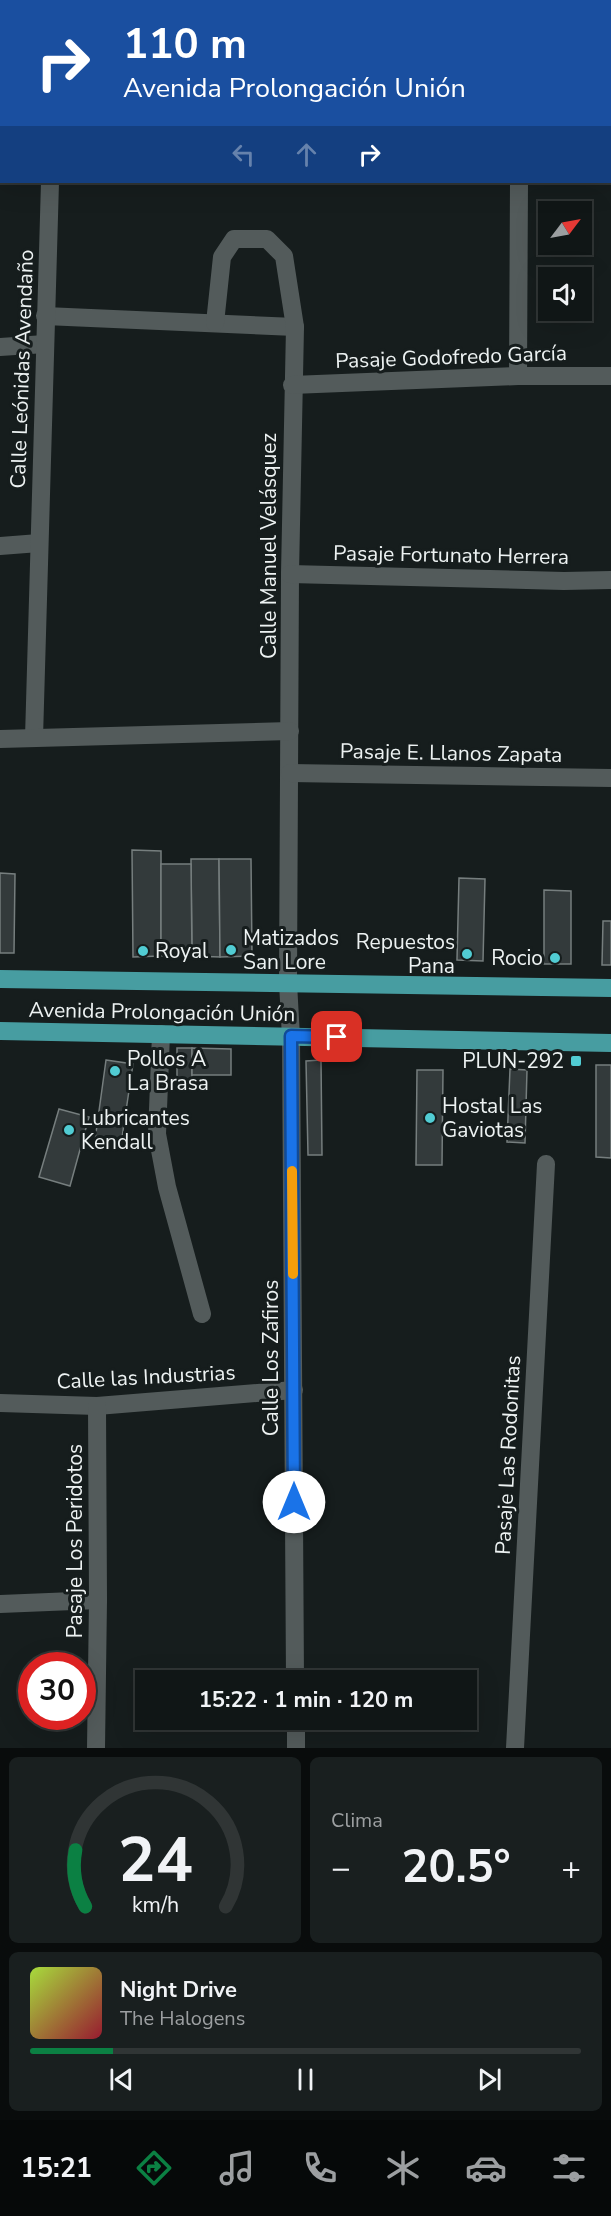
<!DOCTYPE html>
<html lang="es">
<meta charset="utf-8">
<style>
body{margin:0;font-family:"Nunito Sans",sans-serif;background:#191f1f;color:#f1f3f6;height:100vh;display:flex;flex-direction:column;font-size:22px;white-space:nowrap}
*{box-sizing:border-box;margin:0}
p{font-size:20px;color:#9c9fa1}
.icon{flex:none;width:33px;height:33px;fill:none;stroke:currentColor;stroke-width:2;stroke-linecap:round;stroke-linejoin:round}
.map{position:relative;height:1748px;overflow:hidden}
.sheet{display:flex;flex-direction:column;gap:9px;padding:9px;background:#090c0c;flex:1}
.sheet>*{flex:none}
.top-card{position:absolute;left:0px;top:0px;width:612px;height:183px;box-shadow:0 6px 24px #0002,0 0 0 2px #303535;background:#1a4fa0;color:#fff;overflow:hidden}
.needle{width:39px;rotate:58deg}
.controls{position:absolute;left:538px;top:201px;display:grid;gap:12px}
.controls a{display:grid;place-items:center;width:54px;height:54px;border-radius:0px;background:#101616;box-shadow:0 6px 24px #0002,0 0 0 2px #303535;font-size:30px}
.speed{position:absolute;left:18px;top:1652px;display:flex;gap:12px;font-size:30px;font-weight:700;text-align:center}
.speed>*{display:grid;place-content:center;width:78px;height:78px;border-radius:50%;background:#101616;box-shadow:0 6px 24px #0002,0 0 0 2px #303535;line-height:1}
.speed .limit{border:9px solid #d22;background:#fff;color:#111}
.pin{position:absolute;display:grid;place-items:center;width:51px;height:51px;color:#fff;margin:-26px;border-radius:12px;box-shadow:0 3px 9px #0006}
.me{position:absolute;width:66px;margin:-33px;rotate:0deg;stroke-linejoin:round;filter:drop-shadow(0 0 4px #0008)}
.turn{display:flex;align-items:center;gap:21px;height:126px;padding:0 24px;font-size:27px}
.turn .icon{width:78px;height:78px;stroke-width:2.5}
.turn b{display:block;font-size:42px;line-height:51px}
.lanes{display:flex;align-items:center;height:57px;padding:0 24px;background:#0003;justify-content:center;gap:30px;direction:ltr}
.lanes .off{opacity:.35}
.big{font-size:45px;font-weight:700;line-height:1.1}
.sheet .tile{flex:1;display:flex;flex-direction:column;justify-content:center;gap:9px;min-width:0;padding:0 21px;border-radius:9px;background:#191f1f}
.sheet .dial{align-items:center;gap:0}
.dial svg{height:156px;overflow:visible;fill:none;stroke:#303535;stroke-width:7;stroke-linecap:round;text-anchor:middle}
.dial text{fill:#f1f3f6;stroke:none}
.song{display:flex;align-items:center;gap:18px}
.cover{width:72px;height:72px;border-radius:9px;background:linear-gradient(135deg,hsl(80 70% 55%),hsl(350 70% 35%))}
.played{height:6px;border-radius:3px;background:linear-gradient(90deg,#0b8043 15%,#303535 15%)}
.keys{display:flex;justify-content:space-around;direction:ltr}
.heat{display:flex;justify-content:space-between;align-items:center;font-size:33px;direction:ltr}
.sheet .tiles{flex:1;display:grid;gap:9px;grid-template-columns:1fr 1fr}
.tile:last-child{grid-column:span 2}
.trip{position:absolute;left:135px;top:1670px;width:342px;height:60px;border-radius:0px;background:#101616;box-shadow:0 6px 24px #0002,0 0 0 2px #303535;font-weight:700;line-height:60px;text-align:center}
.menu{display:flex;height:96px;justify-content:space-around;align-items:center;background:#060909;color:#9c9fa1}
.menu .icon{width:42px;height:42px}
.menu .on{color:#0b8043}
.menu b{font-size:27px;color:#f1f3f6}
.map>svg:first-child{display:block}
.building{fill:#333a3b;stroke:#767e7e;stroke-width:1.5}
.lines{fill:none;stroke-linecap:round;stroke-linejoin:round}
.minor{stroke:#535b5b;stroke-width:18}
.major{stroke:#479da1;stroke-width:18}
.route-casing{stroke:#114b97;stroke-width:15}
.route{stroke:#1a73e8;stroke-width:10}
.slow{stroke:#f59e0b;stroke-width:10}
.poi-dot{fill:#51ccd3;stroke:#161d1d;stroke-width:2}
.labels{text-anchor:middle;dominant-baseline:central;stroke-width:6;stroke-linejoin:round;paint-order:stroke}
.street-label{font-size:21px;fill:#edf2f2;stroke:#161d1d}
.poi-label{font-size:21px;fill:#edf2f2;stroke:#161d1d;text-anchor:start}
</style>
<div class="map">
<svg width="611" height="1748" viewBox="0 0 611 1748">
<rect width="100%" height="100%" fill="#161d1d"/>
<!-- building -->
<g class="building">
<path d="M132,850L161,851V956L133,957Z"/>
<path d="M191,859H219L220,957L192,956Z"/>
<path d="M219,859H251L252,956L220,957Z"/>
<path d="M161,864H191L192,956H161Z"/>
<path d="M0,873L15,874L14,953H0Z"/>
<path d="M459,878L485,879L483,961L457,960Z"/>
<path d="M544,890L571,891V964H544Z"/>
<path d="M603,921H611V965H602Z"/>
<rect x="177" y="1048" width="15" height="33"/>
<path d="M192,1048L231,1049V1075H192Z"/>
<path d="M106,1060L133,1064L121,1144L95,1140Z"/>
<path d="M321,1060L322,1155H308L306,1061Z"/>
<path d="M596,1065H611V1158L596,1157Z"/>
<path d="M510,1069L527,1070L525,1143L507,1142Z"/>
<path d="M417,1070H443L442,1165H416Z"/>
<path d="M59,1109L89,1117L70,1186L39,1177Z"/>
</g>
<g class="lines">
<!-- minor -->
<g class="minor">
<path d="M57,2V0"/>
<path d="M520,2V0"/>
<path d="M0,153H2"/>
<path d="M610,162H611"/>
<path d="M45,316L295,327"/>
<path d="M215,323L222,257L234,239H267L284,256L295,327L290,574L288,983L291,1037L295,1680"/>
<path d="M0,347L45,344"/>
<path d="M518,376L519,182"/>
<path d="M292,385L518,376H611"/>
<path d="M0,546L39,543"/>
<path d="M290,574L564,581L611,580"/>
<path d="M34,738L50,182"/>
<path d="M0,739L290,731"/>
<path d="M290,773L611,778"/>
<path d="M161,1034L157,1134L167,1187L202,1314"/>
<path d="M0,1403L97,1406L294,1390"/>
<path d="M0,1604L98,1600"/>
<path d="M296,1719V1748"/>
<path d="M96,1748L98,1600L97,1406"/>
<path d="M515,1748L546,1164"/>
</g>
<!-- major -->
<g class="major">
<path d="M0,979L611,988"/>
<path d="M0,1031L611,1043"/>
</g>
</g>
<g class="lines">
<!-- route casing -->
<g class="route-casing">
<path id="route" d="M294,1502L291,1036L337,1037"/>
</g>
<!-- route -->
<use href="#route" class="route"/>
<!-- slow -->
<path class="slow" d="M292,1171L293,1274"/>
</g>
<!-- markers -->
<g class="poi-dot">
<circle cx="231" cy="950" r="6"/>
<circle cx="143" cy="951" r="6"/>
<circle cx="467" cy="954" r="6"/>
<circle cx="555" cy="958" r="6"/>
<rect x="570" y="1055" width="12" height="12" rx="3"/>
<circle cx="115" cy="1071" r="6"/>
<circle cx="430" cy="1118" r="6"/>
<circle cx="69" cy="1130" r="6"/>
</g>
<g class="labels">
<!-- street labels -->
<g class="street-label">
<text transform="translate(451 357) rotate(-2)">Pasaje Godofredo García</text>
<text transform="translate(22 369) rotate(-88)">Calle Leónidas Avendaño</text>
<text transform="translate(269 546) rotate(-90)">Calle Manuel Velásquez</text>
<text transform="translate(451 555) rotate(1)">Pasaje Fortunato Herrera</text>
<text transform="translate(451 753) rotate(1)">Pasaje E. Llanos Zapata</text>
<text transform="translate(162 1012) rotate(1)">Avenida Prolongación Unión</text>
<text transform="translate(271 1358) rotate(-90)">Calle Los Zafiros</text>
<text transform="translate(146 1377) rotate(-3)">Calle las Industrias</text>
<text transform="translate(508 1455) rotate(-87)">Pasaje Las Rodonitas</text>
<text transform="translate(75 1541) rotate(-90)">Pasaje Los Peridotos</text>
</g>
<!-- poi labels -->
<g class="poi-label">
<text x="243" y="938">Matizados<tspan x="243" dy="24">San Lore</tspan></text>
<text x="455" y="942" text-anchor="end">Repuestos<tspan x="455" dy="24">Pana</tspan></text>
<text x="155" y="951">Royal</text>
<text x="543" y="958" text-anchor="end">Rocio</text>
<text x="127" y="1059">Pollos A<tspan x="127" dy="24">La Brasa</tspan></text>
<text x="564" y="1061" text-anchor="end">PLUN-292</text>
<text x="442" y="1106">Hostal Las<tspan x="442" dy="24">Gaviotas</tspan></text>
<text x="81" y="1118">Lubricantes<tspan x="81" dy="24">Kendall</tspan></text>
</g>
</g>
</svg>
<div class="controls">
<a><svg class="needle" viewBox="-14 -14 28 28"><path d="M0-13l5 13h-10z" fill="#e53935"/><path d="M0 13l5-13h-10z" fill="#9c9fa1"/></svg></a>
<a><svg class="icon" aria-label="sound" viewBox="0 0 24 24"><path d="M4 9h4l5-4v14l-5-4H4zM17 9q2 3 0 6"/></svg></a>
</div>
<div class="speed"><div class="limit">30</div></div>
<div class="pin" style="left:337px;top:1037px;background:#d93025"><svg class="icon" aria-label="arrive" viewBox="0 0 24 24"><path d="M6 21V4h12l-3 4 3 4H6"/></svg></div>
<svg class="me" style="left:294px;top:1502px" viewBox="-20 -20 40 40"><circle r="19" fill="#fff"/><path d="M0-13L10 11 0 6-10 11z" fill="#1a73e8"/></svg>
<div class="trip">15:22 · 1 min · 120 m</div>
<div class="top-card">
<div class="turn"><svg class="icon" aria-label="right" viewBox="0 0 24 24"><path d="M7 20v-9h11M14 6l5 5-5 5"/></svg><div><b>110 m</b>Avenida Prolongación Unión</div></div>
<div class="lanes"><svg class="icon off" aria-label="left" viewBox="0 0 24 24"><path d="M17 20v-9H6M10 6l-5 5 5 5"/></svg><svg class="icon off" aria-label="ahead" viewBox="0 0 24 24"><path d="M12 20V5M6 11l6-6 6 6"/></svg><svg class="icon" aria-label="right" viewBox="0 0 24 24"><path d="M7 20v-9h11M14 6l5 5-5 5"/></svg></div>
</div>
</div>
<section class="sheet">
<div class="tiles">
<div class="tile dial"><svg viewBox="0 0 100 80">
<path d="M14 69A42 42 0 1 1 86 69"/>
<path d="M14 69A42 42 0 0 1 9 40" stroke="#0b8043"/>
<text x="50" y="56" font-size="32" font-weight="700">24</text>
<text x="50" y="72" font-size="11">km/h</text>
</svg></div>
<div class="tile"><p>Clima</p>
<div class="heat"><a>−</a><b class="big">20.5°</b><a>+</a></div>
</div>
<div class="tile">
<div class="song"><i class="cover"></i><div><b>Night Drive</b><p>The Halogens</p></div></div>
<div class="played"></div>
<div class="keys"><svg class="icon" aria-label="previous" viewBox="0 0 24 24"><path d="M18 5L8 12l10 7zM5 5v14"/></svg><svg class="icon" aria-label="pause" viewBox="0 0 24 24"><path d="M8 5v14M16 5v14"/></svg><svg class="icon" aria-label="next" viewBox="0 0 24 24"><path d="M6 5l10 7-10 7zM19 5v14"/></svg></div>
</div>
</div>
</section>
<nav class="menu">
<b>15:21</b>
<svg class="icon on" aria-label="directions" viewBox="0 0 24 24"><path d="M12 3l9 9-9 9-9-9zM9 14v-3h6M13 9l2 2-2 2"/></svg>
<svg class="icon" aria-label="music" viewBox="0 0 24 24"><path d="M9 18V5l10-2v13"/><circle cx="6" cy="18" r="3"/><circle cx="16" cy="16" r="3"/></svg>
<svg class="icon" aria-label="phone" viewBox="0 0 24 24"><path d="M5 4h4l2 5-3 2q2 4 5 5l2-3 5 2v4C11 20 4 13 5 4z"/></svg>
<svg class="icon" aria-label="climate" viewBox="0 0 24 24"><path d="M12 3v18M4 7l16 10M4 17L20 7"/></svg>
<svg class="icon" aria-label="car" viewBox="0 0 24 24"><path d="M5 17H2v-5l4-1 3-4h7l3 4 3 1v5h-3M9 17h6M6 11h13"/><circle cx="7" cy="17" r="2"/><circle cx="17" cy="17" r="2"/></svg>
<svg class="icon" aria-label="filters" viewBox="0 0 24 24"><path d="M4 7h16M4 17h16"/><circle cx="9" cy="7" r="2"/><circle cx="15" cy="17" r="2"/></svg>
</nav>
